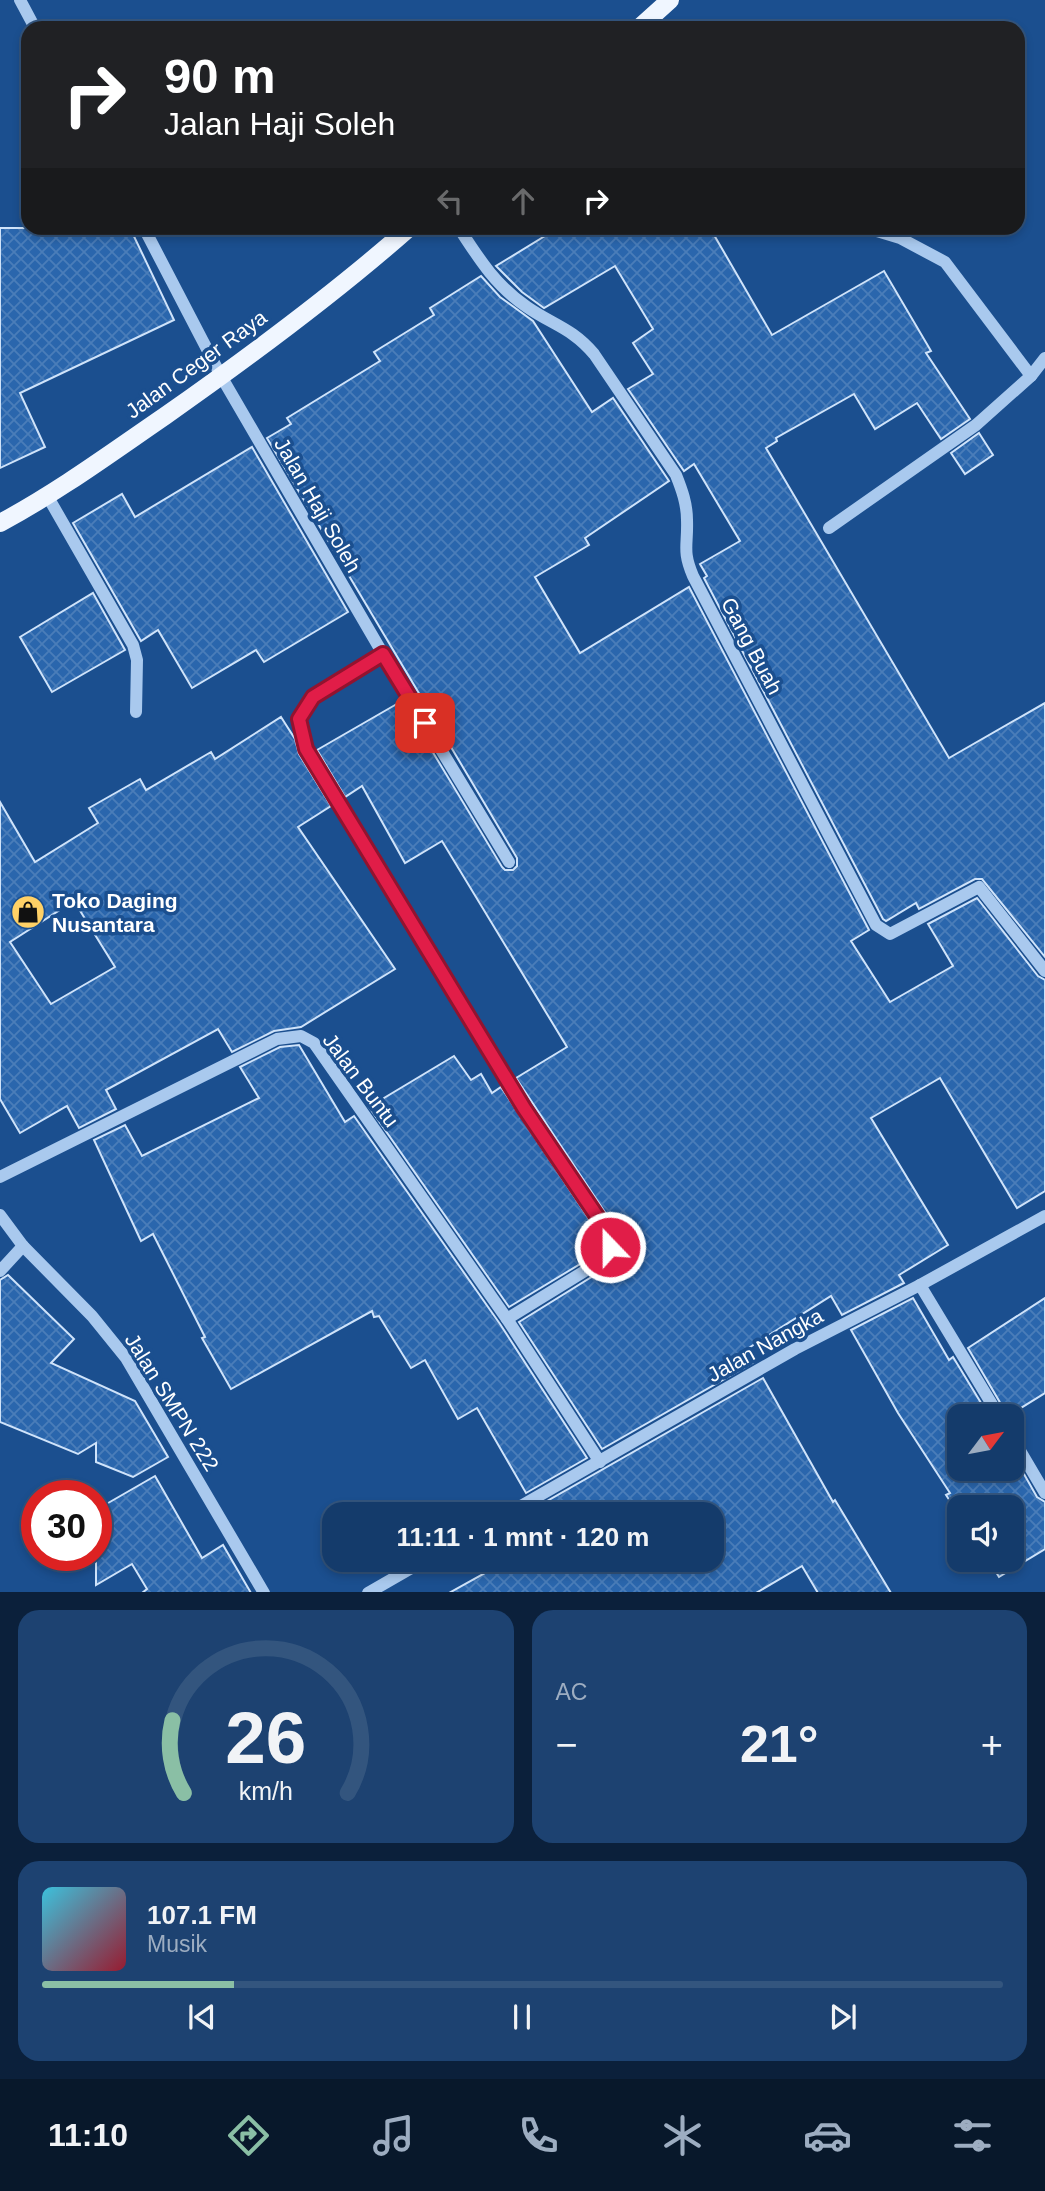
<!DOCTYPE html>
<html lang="id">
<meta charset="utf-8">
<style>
body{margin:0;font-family:Helvetica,sans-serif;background:#1d4271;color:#f1f3f6;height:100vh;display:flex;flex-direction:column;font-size:26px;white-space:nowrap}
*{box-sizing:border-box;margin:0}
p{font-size:23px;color:#9dadc1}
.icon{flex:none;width:38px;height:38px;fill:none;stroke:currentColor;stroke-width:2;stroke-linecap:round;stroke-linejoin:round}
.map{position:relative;height:1592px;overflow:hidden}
.drawer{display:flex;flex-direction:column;gap:18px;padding:18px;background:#0b203b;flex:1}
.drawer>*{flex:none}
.top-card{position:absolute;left:21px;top:21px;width:1004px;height:214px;border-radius:21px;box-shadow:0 4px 10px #0003,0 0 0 2px #33557e;background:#202124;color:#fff;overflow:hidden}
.needle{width:46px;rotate:58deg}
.buttons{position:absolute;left:947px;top:1404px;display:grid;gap:14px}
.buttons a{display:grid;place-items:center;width:77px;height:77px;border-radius:14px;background:#143b6b;box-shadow:0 4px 10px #0003,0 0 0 2px #33557e;font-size:35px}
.speed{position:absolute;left:21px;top:1480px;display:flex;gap:14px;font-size:35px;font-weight:700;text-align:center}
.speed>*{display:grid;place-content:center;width:91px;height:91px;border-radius:50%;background:#143b6b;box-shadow:0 4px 10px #0003,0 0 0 2px #33557e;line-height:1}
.speed .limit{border:10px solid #d22;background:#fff;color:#111}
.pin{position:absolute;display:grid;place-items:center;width:60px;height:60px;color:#fff;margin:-30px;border-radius:14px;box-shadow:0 4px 10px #0006}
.me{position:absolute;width:77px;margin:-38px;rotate:338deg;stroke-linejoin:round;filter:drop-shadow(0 0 5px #0008)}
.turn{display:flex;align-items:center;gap:24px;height:147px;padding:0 28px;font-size:32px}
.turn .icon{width:91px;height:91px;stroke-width:2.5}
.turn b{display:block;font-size:49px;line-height:60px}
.lanes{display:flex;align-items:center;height:66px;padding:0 28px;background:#0003;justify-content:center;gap:35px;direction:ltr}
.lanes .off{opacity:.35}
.big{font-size:52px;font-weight:800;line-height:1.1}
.drawer .tile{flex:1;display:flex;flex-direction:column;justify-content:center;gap:10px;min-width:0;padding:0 24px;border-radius:21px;background:#1d4271}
.drawer .dial{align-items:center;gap:0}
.dial svg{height:182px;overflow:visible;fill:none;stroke:#33557e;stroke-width:7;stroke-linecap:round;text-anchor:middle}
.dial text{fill:#f1f3f6;stroke:none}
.song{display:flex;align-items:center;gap:21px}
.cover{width:84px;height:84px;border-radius:10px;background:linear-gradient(135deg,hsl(190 70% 55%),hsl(350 70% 35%))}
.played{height:7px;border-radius:4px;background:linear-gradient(90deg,#8abfa5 20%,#33557e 20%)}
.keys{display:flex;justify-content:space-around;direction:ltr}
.heat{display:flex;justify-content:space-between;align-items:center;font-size:38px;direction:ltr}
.drawer .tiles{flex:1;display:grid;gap:18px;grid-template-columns:1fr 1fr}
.tile:last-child{grid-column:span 2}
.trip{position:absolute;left:322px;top:1502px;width:402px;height:70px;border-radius:21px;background:#143b6b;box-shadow:0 4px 10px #0003,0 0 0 2px #33557e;font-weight:800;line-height:70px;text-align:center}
.tabs{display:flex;height:112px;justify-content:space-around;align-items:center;background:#08182b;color:#9dadc1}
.tabs .icon{width:49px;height:49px}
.tabs .active{color:#8abfa5}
.tabs b{font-size:32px;color:#f1f3f6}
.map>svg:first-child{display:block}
.building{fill:url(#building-cross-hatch);stroke:#cfe3fa;stroke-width:2;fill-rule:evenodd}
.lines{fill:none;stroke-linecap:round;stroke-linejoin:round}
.minor{stroke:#a9c9ee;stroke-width:12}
.major{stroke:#f0f6ff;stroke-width:18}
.route-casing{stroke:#92132f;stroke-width:18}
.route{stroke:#e11d48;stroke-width:12}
.labels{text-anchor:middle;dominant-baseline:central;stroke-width:7;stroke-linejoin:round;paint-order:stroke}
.street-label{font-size:21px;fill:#fff;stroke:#1b4f8f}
.poi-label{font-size:21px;font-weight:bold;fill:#fff;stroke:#1b4f8f;text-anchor:start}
</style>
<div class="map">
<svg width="1045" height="1593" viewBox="0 0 1045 1593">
<defs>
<pattern id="building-cross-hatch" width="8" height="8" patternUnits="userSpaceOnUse" patternTransform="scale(1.75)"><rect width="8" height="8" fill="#2a66ad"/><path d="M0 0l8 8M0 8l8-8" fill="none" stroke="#4a7db9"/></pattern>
</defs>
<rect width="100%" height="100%" fill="#1b4f8f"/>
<!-- building -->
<g class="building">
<path d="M0,228H130L174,320L20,393L45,447L0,468Z"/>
<path d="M558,228H710L772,335L884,271L931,351L926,353L970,419L941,439L917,403L875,429L854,394L776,438L777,441L766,448L949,758L1045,703V957L982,879H975L919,909L916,903L886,921L883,919L704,578L707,576L700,564L740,541L694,464L684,471L628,389L653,374L633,343L653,329L615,266L544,308L522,292L496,266Z"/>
<path d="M481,276L500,297L533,321L592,412L613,398L669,481L585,538L589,545L535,577L580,653L689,587L869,930L851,941L890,1002L953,966L928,924L977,898L1038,976L1045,980V1191L1017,1208L940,1078L871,1118L948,1245L899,1275L904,1283L842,1315L831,1296L747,1349L754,1362L602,1449L519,1322L606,1268L619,1246L614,1226L516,1078L567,1047L442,841L405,863L362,786L345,797L317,750L402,701L502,867L505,870H513L517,866V858L267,438L291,424L287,418L380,361L374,352L434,315L430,308Z"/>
<path d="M979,433L993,455L965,474L951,453Z"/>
<path d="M252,447L348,612L264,662L256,650L192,688L158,630L141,641L73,523L122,494L135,517Z"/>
<path d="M93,593L125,650L52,692L20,637Z"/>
<path d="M281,717L295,739L299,754L331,806L298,827L395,969L301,1027L274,1031L232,1052L218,1029L106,1090L116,1109L79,1128L67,1106L20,1133L0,1099V802L35,862L98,823L89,808L140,779L146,790L211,752L215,759ZM74,901L115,967L51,1004L10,942Z"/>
<path d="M299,1045L345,1122L354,1116L500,1324L587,1458L526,1493L477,1408L458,1419L425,1360L411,1368L379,1316L374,1317L372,1311L231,1389L202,1338L205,1337L153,1234L141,1241L94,1140L125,1125L142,1156L259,1098L240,1067L280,1047Z"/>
<path d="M454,1056L471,1080L481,1074L492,1093L501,1087L599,1234L601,1245L595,1255L509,1307L369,1107Z"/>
<path d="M8,1275L74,1339L51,1363L135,1401L168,1457L133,1477L96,1462V1443L78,1454L0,1422V1280Z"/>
<path d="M913,1298L949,1360L953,1357L989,1416H959V1468H1012V1453L1037,1497L1045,1502V1549L999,1577L988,1559H1012V1507H959V1515L946,1495L950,1493L898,1413L851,1330Z"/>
<path d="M1045,1298V1393L1008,1416L968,1348Z"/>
<path d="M763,1378L833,1502L835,1500L891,1593H818L802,1566L756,1593H449L510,1559H712V1514H538L535,1508Z"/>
<path d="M155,1476L202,1558L223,1545L251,1593H142L147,1589L132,1564L96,1585V1510Z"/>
</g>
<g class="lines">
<!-- minor -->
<g class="minor">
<path d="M20,0L35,28"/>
<path d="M144,228L221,376L383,654L509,862"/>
<path d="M459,228C479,259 496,286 527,307C553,325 572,328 594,354L676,475C682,490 687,504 687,520C688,546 682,550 693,576L876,925L890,934L979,887L1045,971"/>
<path d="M867,228L900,238L945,262L1031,376"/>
<path d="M48,497L133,645L137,660L136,712"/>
<path d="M829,528L976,425L1031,376L1045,358"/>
<path d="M383,654L313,697L299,719L306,749L524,1108L607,1231L610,1247L601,1261L507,1319"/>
<path d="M0,1177L277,1039L301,1036L314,1043L507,1319L600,1462"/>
<path d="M0,1215L23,1246L92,1316L126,1358L264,1593"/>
<path d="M0,1271L23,1246"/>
<path d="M920,1285L999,1416"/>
<path d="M1012,1437L1045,1493"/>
<path d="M507,1514L795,1349L920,1285L1045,1216"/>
<path d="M368,1593L427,1559"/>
</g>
<!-- major -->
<g class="major">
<path d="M639,28L670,0"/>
<path d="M0,523C58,492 111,453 165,416C249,357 332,296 409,228"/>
</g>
</g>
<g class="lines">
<!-- route casing -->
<g class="route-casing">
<path id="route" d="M425,723L383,654L313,697L299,719L306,749L524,1108L607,1231L610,1247"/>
</g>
<!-- route -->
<use href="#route" class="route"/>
</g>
<!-- icons -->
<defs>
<g id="shop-disc" transform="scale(1.75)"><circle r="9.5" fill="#ffd166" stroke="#1b4f8f"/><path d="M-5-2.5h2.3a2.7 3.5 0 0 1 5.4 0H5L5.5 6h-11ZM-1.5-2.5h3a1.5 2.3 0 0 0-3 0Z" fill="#111"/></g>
</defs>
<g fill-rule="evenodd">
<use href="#shop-disc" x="28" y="912"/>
</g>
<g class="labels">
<!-- street labels -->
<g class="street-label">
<text transform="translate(196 364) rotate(-36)">Jalan Ceger Raya</text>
<text transform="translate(318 505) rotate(60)">Jalan Haji Soleh</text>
<text transform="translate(752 646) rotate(62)">Gang Buah</text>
<text transform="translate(361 1080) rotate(53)">Jalan Buntu</text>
<text transform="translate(765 1345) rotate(-29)">Jalan Nangka</text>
<text transform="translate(172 1402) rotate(58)">Jalan SMPN 222</text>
</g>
<!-- poi labels -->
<g class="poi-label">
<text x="52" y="900">Toko Daging<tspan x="52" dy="24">Nusantara</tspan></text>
</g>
</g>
</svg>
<div class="buttons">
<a><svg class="needle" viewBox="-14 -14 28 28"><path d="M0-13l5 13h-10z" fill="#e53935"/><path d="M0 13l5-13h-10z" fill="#9dadc1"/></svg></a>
<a><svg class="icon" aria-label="sound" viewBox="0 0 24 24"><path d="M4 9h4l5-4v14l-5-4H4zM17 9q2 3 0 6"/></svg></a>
</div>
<div class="speed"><div class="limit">30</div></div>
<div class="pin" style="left:425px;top:723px;background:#d93025"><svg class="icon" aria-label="arrive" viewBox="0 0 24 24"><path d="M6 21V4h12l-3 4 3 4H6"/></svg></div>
<svg class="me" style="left:610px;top:1247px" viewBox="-20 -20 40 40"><circle r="17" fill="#e11d48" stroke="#fff" stroke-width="3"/><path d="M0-11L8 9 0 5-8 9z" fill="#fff"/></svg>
<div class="trip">11:11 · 1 mnt · 120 m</div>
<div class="top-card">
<div class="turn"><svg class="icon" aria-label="right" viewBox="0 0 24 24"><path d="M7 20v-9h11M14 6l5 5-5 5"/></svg><div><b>90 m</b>Jalan Haji Soleh</div></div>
<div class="lanes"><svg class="icon off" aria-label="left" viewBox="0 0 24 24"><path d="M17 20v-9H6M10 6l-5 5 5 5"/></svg><svg class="icon off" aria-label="ahead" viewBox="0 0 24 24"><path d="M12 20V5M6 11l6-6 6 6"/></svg><svg class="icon" aria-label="right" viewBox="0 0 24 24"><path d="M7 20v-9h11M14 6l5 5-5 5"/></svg></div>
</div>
</div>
<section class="drawer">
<div class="tiles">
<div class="tile dial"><svg viewBox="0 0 100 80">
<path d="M14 69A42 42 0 1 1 86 69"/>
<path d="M14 69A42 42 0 0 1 9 37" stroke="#8abfa5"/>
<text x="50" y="56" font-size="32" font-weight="700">26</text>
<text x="50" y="72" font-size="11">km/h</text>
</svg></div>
<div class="tile"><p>AC</p>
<div class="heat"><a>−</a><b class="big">21°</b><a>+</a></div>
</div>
<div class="tile">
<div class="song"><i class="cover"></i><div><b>107.1 FM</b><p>Musik</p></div></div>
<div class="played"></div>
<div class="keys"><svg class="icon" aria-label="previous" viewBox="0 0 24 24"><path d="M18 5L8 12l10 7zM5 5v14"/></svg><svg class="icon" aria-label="pause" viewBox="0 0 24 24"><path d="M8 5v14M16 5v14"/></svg><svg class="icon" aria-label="next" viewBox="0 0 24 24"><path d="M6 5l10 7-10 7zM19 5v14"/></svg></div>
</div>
</div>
</section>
<nav class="tabs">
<b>11:10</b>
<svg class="icon active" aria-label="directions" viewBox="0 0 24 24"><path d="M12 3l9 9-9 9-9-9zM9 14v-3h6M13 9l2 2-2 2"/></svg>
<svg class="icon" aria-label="music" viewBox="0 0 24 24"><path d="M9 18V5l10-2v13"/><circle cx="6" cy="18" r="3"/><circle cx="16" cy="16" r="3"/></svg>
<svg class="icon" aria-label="phone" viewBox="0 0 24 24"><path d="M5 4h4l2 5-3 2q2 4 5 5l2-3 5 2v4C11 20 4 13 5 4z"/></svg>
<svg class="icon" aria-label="climate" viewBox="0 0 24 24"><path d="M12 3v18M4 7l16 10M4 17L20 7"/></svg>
<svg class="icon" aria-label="car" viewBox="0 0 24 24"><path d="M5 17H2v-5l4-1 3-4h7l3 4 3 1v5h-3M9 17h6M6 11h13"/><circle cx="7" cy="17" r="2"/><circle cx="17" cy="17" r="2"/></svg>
<svg class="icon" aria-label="filters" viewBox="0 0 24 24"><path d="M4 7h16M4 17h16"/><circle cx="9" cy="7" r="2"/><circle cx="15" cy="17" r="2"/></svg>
</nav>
